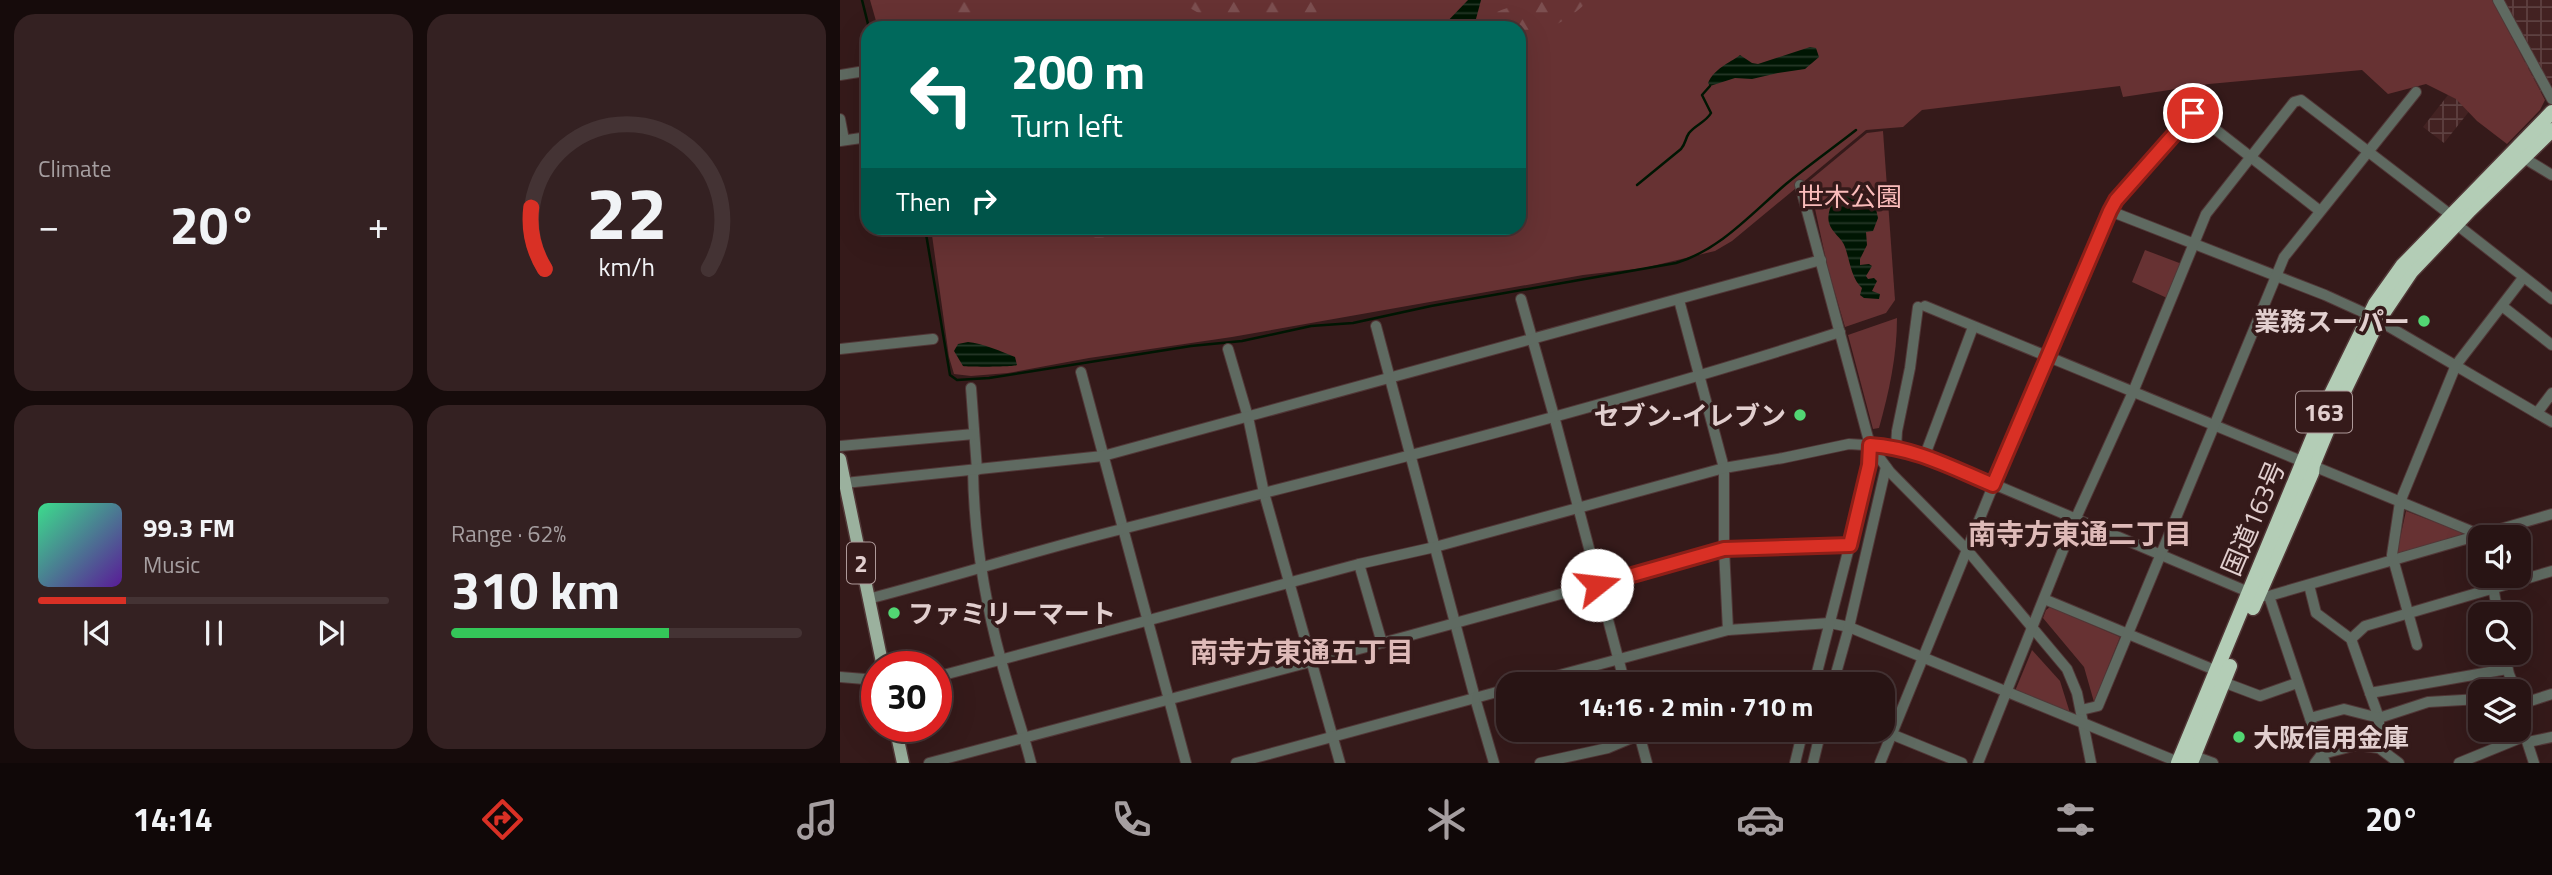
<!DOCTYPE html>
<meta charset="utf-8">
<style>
body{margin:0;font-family:"Titillium Web","Noto Sans JP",sans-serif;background:#342122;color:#f1f3f6;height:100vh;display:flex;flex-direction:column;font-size:26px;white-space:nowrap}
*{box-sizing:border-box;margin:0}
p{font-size:23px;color:#a59ea0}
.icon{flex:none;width:38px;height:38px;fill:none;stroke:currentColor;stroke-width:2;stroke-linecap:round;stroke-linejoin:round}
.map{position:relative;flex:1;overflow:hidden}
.sheet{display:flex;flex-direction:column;gap:14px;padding:14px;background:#160b0b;width:840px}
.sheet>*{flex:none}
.hud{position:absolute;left:21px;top:21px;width:665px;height:214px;border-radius:21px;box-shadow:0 7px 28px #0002,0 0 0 2px #443334;background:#00695c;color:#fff;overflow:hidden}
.tools{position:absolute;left:1628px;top:525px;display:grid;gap:14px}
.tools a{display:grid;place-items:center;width:63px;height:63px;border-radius:14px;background:#281414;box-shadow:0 7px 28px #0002,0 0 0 2px #443334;font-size:35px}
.speed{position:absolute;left:21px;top:651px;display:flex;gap:14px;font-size:35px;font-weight:700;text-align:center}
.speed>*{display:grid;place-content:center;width:91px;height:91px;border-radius:50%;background:#281414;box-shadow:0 7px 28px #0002,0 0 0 2px #443334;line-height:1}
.speed .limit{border:10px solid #d22;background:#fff;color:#111}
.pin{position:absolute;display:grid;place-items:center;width:60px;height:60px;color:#fff;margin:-30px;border:4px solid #fff;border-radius:50%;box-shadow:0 2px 7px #0007}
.me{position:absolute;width:77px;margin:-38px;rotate:74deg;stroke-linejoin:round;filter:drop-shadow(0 0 5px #0008)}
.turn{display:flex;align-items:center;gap:24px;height:147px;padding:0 35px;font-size:32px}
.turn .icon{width:91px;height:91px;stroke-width:2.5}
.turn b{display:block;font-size:49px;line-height:60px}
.then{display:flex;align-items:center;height:66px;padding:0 35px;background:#0003;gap:14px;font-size:26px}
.big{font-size:52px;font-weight:700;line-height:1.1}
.sheet .card{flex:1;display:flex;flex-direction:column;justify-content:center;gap:10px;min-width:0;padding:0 24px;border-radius:21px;background:#342122}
.sheet .dial{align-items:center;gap:0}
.dial svg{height:182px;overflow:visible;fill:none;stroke:#443334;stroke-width:7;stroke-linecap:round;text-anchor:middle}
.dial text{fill:#f1f3f6;stroke:none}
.song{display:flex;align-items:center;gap:21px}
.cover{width:84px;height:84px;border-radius:10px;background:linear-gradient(135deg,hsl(150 70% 55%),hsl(270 70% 35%))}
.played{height:7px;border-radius:4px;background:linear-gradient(90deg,#d93025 25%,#443334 25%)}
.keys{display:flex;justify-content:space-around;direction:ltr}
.heat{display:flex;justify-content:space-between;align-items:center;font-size:38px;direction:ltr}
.charge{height:10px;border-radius:5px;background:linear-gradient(90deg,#34c759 62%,#443334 0)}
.sheet .tiles{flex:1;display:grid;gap:14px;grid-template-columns:repeat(2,1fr)}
.trip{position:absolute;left:656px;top:672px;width:399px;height:70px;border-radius:21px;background:#281414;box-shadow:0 7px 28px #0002,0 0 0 2px #443334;font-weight:700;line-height:70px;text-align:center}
.tabs{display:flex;height:112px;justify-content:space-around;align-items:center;background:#100808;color:#a59ea0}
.tabs .icon{width:49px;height:49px}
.tabs .active{color:#d93025}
.tabs b{font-size:32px;color:#f1f3f6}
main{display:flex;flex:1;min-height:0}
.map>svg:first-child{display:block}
.industrial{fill:url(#industrial-grid)}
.green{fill:#673233}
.forest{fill:url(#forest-firs)}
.water{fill:url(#water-rules)}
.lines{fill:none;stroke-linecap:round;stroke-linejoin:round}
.stream{stroke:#001603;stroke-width:2.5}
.minor-casing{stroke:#513737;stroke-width:12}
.major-casing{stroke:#513737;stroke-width:15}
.highway-casing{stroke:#513737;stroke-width:17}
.minor{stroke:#5f6a61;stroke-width:10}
.major{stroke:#9bb19e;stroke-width:12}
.highway{stroke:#b3cdb6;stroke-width:14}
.route-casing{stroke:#8d1f18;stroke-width:18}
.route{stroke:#d93025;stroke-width:12}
.poi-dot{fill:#52d673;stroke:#351a1a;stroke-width:2.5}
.labels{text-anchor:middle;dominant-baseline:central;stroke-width:7;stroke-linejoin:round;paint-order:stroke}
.shield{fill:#351a1a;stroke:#ae9999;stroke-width:2}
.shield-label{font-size:24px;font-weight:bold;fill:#e2cfcf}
.park-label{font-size:26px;fill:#fabcba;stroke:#351a1a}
.poi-label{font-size:26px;font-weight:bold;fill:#e2cfcf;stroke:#351a1a;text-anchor:end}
.street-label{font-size:26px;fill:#e2cfcf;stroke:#351a1a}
.neighbourhood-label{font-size:28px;font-weight:bold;fill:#debab8;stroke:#351a1a}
</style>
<main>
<section class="sheet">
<div class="tiles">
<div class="card"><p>Climate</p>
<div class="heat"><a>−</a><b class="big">20°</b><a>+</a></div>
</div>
<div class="card dial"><svg viewBox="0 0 100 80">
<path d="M14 69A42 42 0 1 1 86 69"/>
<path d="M14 69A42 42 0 0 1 8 42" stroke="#d93025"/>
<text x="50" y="56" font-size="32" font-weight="700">22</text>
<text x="50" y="72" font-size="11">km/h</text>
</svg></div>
<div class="card">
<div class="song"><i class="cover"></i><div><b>99.3 FM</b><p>Music</p></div></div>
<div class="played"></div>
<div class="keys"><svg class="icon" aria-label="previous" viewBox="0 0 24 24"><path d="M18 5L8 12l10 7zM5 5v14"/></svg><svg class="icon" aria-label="pause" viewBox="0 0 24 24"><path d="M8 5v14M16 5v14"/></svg><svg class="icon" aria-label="next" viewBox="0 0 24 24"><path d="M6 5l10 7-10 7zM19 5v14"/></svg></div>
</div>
<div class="card"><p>Range · 62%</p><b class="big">310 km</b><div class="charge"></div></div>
</div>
</section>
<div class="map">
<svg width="1712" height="763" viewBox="0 0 1712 763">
<defs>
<pattern id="industrial-grid" width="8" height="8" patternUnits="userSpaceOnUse" patternTransform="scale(1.75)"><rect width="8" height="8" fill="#432222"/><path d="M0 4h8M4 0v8" fill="none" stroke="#5e4141"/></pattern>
<pattern id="forest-firs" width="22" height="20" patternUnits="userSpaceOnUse" patternTransform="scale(1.75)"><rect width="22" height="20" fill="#673233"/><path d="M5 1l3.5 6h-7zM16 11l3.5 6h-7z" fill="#7c4f50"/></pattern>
<pattern id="water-rules" width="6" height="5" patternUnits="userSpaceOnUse" patternTransform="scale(1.75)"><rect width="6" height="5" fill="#001603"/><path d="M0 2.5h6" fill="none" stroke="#253727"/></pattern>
</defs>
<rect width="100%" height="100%" fill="#351a1a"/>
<!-- industrial -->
<path class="industrial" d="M1590,0H1712V83L1686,102L1631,109L1604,143L1583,127L1615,86Z"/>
<!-- green -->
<g class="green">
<path d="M30,0H1652L1705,100L1700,110L1667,144L1637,121L1616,99L1586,84L1548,94L1522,70L1369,84L1283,97L1280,86L1082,110L1063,127L1026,130L892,241L875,251L804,268L743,275L392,337L249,358L168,373L131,376L114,374L109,357L91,228H679V28H38Z"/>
<path d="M1043,131L1055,300L1046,313L1005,327L988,269L969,181L1027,133Z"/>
<path d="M1305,250L1342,264L1327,298L1292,282Z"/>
<path d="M1057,318C1057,356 1049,392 1039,428L1033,429L1008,335Z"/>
<path d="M1566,511L1626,534L1558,556L1557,552Z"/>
<path d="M1210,607L1280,637L1254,702L1244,667L1203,618L1206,610Z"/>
<path d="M1192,650L1220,681L1230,713L1175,691Z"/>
</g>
<!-- forest -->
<g class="forest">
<path d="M100,0H146L151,11L119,28L110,23Z"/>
<path d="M336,0H472L478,5L475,21L441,28H369L362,15Z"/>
<path d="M696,0H748C730,22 704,30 679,40V28H636C655,7 671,8 696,0Z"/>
<path d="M225,228H328C297,231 253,248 225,228Z"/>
</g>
<!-- water -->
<g class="water">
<path d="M628,0H641L636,19L621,28H601Z"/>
<path d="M970,47L976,48L979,57L965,69L938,73L912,79L895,78L870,86L868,83C875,68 888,64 900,55L912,63L918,64Z"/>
<path d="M1014,193L1024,196L1036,209L1038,218L1033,231L1026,232L1027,245L1020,259V265L1029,264L1032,266L1026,276L1028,279L1034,278L1037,281L1032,291L1040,294L1039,299L1024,298L1020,295L1022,288C1011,278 1010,261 1005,247C1002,238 992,233 989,223C987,215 990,207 994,200Z"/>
<path d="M128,342C141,343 163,352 175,357L177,365C173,367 129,367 123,366L114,351L118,344Z"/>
</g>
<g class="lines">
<!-- stream -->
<g class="stream">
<path d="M22,0L29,28"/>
<path d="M797,185L841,149C846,143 845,139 849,133C855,125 866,122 871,113L862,95L870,86"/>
<path d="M85,228L110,375L117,380L149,378L351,346L402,341L471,326L513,323L591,306L836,263C880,250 912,213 946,184C969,165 993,148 1016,130"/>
</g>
<!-- minor casing -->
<g class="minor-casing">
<g id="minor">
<path d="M1658,0L1712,99"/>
<path d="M0,75L25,71L28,88"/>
<path d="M0,119L4,140"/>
<path d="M0,141L28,137"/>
<path d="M1684,158L1712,175"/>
<path d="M960,185L1030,445L1050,472L1128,551L1227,669L1237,693L1251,763"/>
<path d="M1270,211L1485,295L1529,315L1712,422"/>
<path d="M681,299L714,416L785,684"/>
<path d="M839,300L884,468V549L888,630"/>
<path d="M1085,306L1636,533L1645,534V537"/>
<path d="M1662,306L1712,345"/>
<path d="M536,326L635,698L654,763"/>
<path d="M0,349L93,339"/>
<path d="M388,349L408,417L424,493L500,763"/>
<path d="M241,372L346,763"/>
<path d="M131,388L137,470"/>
<path d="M1697,413L1712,393"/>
<path d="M0,446L134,434"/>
<path d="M1056,447L1057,431L1070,368L1078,307"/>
<path d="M1085,455L1133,327"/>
<path d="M133,470C134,534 144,598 161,660C170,695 182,728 191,763"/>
<path d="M5,483L263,456L981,260"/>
<path d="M519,564L542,643"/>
<path d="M1651,576L1658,614"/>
<path d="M1469,585L1476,613L1511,639L1530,693L1667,669"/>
<path d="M1429,596L1712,514"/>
<path d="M28,599C113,577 197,550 282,529C523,468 764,408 1000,332"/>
<path d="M1204,599L1377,671"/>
<path d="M1511,639L1525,626L1712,571"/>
<path d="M1577,645L1552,555L1560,502L1616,365L1683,278"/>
<path d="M1664,653L1669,674L1676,691"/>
<path d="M0,677L37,680"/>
<path d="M96,677L519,564L595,547L884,468L943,458L1009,444L1056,447L1085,455L1418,596H1429L1485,763"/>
<path d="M1383,682L1420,696L1457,683"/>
<path d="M686,684L888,630L990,623L1009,627L1338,762L1354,756L1373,763"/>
<path d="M974,684L1021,501L1030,445"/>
<path d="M993,684L1009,627L1046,467"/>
<path d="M1530,693L1539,718V748"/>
<path d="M1678,697L1682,726L1694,763"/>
<path d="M1681,704L1712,694"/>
<path d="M1241,710L1258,706L1444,257L1576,92"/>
<path d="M1470,718L1504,709L1539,718L1588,702L1640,699"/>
<path d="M798,730L807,763"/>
<path d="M1051,734L1122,763"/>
<path d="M1688,742L1712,737"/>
<path d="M89,763L568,636L884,549L1010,545"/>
<path d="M396,763L668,689"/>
<path d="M700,763L768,748L799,735L821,730"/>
<path d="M955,763L963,730"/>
<path d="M973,763L981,730"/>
<path d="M1040,763L1153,486L1270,211L1276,200L1353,112L1480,211"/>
<path d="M1138,763L1235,520L1293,392L1366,214L1454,102L1461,100L1612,216L1616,224L1712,299"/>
<path d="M1475,763L1482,754L1517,745L1539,748L1559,763"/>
<path d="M1619,763L1685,736"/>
</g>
</g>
<!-- major casing -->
<g class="major-casing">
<g id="major">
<path d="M0,459L43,667"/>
<path d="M55,726L63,763"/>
</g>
</g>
<!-- highway casing -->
<g class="highway-casing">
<g id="highway">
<path d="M1413,608L1472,473L1473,465L1499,402L1538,321L1571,272L1630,210L1712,130"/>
<path d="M1338,763L1490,396L1535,304L1562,266L1712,112"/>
<path d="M1351,763L1390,666"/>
</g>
</g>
<!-- minor -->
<use href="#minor" class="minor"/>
<!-- major -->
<use href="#major" class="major"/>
<!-- highway -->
<use href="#highway" class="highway"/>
</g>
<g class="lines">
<!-- route casing -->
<g class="route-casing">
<path id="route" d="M757,585L884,549L1010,545L1029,465L1030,445C1076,448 1112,468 1153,485L1270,211L1276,200L1353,113"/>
</g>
<!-- route -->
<use href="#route" class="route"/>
</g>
<!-- markers -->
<g class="poi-dot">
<circle cx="1584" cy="321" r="7"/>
<circle cx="960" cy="415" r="7"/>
<circle cx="54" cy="613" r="7"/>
<circle cx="1399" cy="737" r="7"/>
</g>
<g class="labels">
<!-- shield labels -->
<g class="shield">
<rect x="1456" y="391.5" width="56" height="41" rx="5"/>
<rect x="7" y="542.5" width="28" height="41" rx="5"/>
</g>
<g class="shield-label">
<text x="1484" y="412">163</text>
<text x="21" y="563">2</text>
</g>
<!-- park labels -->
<g class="park-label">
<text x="1010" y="196">世木公園</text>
</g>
<!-- poi labels -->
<g class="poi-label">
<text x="1570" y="321">業務スーパー</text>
<text x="946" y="415">セブン-イレブン</text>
<text x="68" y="613" text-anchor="start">ファミリーマート</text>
<text x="1413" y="737" text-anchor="start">大阪信用金庫</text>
</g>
<!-- street labels -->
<g class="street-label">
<text transform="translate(1413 518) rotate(-67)">国道163号</text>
</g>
<!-- neighbourhood labels -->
<g class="neighbourhood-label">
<text x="1240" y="533">南寺方東通二丁目</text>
<text x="462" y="651">南寺方東通五丁目</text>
</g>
</g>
</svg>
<div class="tools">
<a><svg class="icon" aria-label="sound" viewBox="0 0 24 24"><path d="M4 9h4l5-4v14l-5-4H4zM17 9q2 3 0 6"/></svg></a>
<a><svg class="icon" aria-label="search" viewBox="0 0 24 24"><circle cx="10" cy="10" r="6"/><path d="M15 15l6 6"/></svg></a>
<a><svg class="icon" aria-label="layers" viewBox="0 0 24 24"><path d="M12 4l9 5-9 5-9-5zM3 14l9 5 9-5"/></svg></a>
</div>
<div class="speed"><div class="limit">30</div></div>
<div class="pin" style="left:1353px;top:113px;background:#d93025"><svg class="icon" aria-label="arrive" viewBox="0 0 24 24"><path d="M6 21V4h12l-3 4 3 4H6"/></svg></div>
<svg class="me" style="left:757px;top:585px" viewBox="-20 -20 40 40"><circle r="19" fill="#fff"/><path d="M0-13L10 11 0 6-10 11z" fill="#d93025"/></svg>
<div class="trip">14:16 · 2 min · 710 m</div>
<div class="hud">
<div class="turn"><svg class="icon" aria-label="left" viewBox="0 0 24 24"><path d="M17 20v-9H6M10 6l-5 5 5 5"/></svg><div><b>200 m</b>Turn left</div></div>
<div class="then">Then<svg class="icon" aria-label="right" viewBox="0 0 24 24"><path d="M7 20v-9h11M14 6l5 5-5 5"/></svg></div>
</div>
</div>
</main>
<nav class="tabs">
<b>14:14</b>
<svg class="icon active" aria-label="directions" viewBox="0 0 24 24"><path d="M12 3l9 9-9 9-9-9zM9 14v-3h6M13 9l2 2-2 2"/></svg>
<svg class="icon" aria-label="music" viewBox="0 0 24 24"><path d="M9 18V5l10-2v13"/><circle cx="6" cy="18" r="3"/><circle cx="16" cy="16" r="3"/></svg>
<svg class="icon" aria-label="phone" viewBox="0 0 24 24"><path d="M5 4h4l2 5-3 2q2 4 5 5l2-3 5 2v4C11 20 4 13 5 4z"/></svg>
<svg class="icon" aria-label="climate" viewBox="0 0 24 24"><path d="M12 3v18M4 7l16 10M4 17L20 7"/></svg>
<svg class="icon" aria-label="car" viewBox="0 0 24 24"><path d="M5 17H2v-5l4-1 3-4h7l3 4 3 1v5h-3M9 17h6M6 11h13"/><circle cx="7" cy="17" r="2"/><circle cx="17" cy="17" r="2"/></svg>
<svg class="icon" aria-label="filters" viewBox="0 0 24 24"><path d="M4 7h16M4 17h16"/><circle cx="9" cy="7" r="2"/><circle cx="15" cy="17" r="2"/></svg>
<b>20°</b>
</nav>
